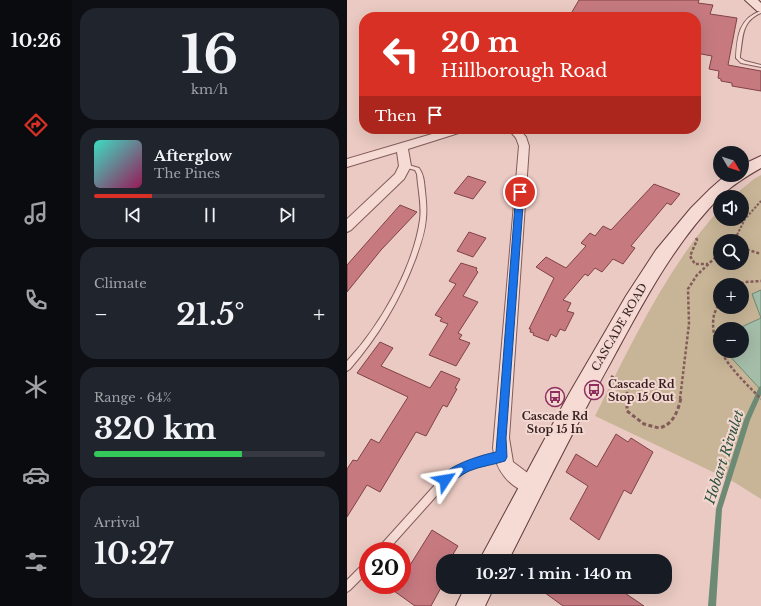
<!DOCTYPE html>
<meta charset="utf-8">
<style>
body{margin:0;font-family:"Libre Baskerville",serif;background:#20242c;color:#f1f3f6;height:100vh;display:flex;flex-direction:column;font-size:15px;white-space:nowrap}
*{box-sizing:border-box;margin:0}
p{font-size:13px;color:#9ea1a6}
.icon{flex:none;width:22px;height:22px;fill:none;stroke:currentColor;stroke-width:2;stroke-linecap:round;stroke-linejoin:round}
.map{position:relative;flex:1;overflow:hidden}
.details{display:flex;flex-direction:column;gap:8px;padding:8px;background:#0d0f14;width:275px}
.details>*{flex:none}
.guide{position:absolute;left:12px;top:12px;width:342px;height:122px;border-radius:16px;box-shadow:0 4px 16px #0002;background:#d93025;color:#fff;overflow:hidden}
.needle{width:26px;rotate:129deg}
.tools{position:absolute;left:366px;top:146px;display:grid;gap:8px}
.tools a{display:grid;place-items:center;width:36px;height:36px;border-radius:50%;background:#171b24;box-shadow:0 4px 16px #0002;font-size:20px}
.speed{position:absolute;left:12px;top:542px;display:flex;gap:8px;font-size:20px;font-weight:700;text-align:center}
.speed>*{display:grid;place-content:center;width:52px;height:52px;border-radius:50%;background:#171b24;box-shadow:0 4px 16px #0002;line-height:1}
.speed .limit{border:6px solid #d22;background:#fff;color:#111}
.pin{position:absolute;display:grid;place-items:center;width:34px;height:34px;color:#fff;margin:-17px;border:2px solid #fff;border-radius:50%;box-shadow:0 1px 4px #0007}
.me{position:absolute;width:44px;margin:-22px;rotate:57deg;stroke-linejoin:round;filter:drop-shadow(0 0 3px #0008)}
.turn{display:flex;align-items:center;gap:14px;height:84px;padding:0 16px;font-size:18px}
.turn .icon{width:52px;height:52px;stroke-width:2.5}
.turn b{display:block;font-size:28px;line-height:34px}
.then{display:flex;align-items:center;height:38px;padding:0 16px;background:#0003;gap:8px;font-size:15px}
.big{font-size:30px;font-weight:800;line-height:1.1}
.details .tile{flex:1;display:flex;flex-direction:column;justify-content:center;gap:6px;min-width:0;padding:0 14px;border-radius:16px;background:#20242c}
.details .dial{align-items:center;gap:0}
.dial b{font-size:52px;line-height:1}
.song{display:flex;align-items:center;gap:12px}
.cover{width:48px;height:48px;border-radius:6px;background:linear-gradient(135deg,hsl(170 70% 55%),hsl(330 70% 35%))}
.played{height:4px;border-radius:2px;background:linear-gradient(90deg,#d93025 25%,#363941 25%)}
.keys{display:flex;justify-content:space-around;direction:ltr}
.heat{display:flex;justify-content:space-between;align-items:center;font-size:22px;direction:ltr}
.charge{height:6px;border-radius:3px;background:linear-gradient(90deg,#34c759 64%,#363941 0)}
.trip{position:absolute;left:89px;top:554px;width:236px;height:40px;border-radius:16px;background:#171b24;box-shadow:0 4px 16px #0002;font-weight:800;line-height:40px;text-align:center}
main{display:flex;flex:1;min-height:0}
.dock{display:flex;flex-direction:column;width:72px;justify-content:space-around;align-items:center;background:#090b0e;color:#9ea1a6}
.dock .icon{width:28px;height:28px}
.dock .selected{color:#d93025}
.dock b{font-size:18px;color:#f1f3f6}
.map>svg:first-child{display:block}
.green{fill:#c8b597;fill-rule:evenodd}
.water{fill:#a4bda9;stroke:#6c8a74}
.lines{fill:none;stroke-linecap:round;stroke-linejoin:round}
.stream{fill:#6c8a74;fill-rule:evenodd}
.building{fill:#c67a80;stroke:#804248}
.lane-casing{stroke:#835c5a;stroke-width:2}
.street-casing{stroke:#835c5a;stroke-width:2}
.secondary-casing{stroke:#653e3e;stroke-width:2}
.path-far2{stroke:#835c5a;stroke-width:2;stroke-dasharray:2.5 1.5;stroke-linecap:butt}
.path-far1{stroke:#835c5a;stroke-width:2.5;stroke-dasharray:3 2;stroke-linecap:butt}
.path{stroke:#835c5a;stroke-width:3;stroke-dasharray:4 2.5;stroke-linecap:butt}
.lane{fill:#f6dbd4;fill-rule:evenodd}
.street{fill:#f6dbd4;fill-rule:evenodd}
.secondary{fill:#f6dbd4;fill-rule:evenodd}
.route{fill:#1a73e8;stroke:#114b97}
.labels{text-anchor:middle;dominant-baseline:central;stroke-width:4;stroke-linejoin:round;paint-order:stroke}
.street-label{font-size:11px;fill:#341e1e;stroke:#f3d8d1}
.poi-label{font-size:11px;font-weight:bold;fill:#341e1e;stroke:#f3d8d1;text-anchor:start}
.near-water-label{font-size:14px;font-style:italic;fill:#2e533e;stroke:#f3d8d1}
</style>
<main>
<nav class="dock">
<b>10:26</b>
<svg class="icon selected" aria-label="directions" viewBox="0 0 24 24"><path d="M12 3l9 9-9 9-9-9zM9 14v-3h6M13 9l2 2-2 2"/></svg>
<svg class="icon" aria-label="music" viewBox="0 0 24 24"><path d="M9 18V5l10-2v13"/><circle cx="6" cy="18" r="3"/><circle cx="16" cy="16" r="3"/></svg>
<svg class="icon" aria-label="phone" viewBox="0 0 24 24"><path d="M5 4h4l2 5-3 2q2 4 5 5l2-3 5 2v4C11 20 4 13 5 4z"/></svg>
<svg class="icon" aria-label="climate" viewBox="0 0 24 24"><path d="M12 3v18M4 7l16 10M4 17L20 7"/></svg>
<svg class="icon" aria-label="car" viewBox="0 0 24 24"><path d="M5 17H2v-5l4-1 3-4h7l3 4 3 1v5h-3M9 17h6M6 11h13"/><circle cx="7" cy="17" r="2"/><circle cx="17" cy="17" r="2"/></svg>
<svg class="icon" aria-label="filters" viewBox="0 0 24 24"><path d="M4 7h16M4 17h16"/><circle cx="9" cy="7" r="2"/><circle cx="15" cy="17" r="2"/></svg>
</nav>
<section class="details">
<div class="tile dial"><b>16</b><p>km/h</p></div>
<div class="tile">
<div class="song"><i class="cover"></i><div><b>Afterglow</b><p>The Pines</p></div></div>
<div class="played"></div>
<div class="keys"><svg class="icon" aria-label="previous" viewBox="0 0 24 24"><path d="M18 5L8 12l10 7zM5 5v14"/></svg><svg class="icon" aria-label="pause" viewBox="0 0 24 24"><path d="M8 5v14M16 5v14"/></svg><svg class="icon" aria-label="next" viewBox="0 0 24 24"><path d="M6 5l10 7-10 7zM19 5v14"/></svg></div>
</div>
<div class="tile"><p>Climate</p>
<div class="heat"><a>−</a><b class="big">21.5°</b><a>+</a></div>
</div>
<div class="tile"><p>Range · 64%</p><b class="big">320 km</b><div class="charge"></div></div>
<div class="tile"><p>Arrival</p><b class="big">10:27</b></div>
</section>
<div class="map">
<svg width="414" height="606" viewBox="0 0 414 606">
<rect width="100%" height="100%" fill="#eacac2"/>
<!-- green -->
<path class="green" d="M414,175V499L387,482L248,416C284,345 319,268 373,209V219H395V197H385L407,179ZM373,241H395V263H373ZM373,285H395V307H373ZM373,329H395V351H373Z"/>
<!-- water -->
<path class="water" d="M414,290V390L378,351H395V329H390L414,318L405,294Z"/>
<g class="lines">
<!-- stream -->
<path class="stream" d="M414,386V395L403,420L375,509L369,606H361L369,509L397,420L412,387Z"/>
</g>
<!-- building -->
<g class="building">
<path d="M232,0H352L351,3L366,5L363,14L390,18L381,65L414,71V91L385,86V83L374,81V79L371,78L372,71L362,69L365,56L349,53V17H222Z"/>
<path d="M121,176L139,182L126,199L107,193Z"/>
<path d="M307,184L333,194L324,205L320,203L284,246L288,248L276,264L266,259L255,272L248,268L241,276L238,274L216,300L224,303L220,311L227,313L218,331L213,329L209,337L204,334L201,341L186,335L187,333L183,332L184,329H182L207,278L189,267L199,257L219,268L239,246L234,243L243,233L248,236L256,226L264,230Z"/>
<path d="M53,205L70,212L34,250L0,292V265Z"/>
<path d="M122,232L139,238L126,257L110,251Z"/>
<path d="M114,263L130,268L129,270L131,272L116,296L131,302L111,333L115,335L112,339L123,343L109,366L82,355L101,324L93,321L95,318L88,315L109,284L102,281Z"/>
<path d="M33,342L46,348L34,366L83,388L94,371L113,379L108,388L110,389L100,407L96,405L79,436L69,432L33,492L20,485L0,517V469L6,460L10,461L24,439L32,443L61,397L10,373Z"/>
<path d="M269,434L281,442L284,438L306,452L284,494L277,490L252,540L223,519L241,486L219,472L229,454L250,467Z"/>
<path d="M85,530L111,546L102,561H96V584L84,606H68L47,591L51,585H55V578Z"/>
<path d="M190,587H269L297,606H216Z"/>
</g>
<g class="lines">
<!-- lane casing -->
<g class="lane-casing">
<g id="lane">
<path d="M414,11V13C394,21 396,38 393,56V58L398,61L414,65V67L394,63L389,58C390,37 392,18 414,11Z"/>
<path d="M58,164L72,168C77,175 77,182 78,191C79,200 80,209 79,218C78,233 73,246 68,260C53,300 31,337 3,369L0,371V361C33,326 66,268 73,220C75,205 71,189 70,174L68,170L56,167L55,166Z"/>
<path d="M154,453L157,454L158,457L157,460L136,464L120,471L101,483L40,551H29L31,548L95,477L114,465L136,456Z"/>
<path d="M21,560V572L3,590L0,592V580L18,562Z"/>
</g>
</g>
<!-- street casing -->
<g class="street-casing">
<g id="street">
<path d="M102,129H119L118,131L61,149L64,166L57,179L4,230L0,232V219L48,174L52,166L50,152L0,167V159Z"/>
<path d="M161,129H172L179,137L182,146L162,438L166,462L190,480L193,486L190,492L184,495C162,486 149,472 146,448L172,146L169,138Z"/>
</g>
</g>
<!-- secondary casing -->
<g class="secondary-casing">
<g id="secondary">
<path d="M398,0H411L414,3V12L410,11Z"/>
<path d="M414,156V168C400,176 384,186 373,197C327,243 296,303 265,360C228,426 195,494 161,561H132L222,394L279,296L309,250L344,208L363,189L379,175H395V165Z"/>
<path d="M118,587H147L138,606H109Z"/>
</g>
</g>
<!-- path-far2 -->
<path class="path-far2" d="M390,235L398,219L414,201"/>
<!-- path-far1 -->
<g class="path-far1">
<path d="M349,238L350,240L343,256L348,264H361"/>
<path d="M388,241L390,234"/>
<path d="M395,248L414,254"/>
<path d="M389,285L398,282L414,281"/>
<path d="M373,301C371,306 368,311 367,315C360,349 394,378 414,399"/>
<path d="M264,376L280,385V399"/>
<path d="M333,399L342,324L341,289L350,275L373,253"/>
</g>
<!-- path -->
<path class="path" d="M280,398V411L297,424L312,428C326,425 331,411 334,398"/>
<!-- lane -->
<use href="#lane" class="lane"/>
<!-- street -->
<use href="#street" class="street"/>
<!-- secondary -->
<use href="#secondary" class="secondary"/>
</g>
<!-- route -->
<path class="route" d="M173,189L177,192L159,438L160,457L158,461C146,465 134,466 122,471C113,475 107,482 98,486L94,484L92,480C98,466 134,455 149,452L169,192Z"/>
<!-- icons -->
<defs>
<g id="bus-ring" transform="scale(1)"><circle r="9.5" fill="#f3d8d1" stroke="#8e2f5f" stroke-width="1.5"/><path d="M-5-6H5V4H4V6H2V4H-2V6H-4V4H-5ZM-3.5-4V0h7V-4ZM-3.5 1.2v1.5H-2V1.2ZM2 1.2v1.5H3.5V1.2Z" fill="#8e2f5f"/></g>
</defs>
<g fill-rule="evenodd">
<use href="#bus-ring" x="247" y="390"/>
<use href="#bus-ring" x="208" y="397"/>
</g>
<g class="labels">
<!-- street labels -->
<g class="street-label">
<text transform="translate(272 327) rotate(-60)">CASCADE ROAD</text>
</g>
<!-- poi labels -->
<g class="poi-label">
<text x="261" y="384">Cascade Rd<tspan x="261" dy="13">Stop 15 Out</tspan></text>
<text x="208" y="416" text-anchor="middle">Cascade Rd<tspan x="208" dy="13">Stop 15 In</tspan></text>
</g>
<!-- near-water labels -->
<g class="near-water-label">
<text transform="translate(377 457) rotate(-72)">Hobart Rivulet</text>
</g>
</g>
</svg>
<div class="tools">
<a><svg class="needle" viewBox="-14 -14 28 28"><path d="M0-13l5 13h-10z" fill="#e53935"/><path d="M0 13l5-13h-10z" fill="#9ea1a6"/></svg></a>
<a><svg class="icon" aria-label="sound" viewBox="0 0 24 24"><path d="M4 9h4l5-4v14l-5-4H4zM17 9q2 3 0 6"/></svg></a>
<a><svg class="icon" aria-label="search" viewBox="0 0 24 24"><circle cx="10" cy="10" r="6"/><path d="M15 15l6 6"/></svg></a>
<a>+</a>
<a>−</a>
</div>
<div class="speed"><div class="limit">20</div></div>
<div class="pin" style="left:173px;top:192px;background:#d93025"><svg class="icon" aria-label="arrive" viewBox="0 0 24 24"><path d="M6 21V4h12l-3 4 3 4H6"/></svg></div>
<svg class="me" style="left:98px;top:480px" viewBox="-20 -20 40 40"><path d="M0-17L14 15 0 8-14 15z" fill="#1a73e8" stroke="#fff" stroke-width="4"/></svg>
<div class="trip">10:27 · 1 min · 140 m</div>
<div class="guide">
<div class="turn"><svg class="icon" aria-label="left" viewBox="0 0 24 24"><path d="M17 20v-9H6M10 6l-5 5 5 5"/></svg><div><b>20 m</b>Hillborough Road</div></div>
<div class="then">Then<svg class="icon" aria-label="arrive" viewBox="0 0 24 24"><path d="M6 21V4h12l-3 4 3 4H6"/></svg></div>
</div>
</div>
</main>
